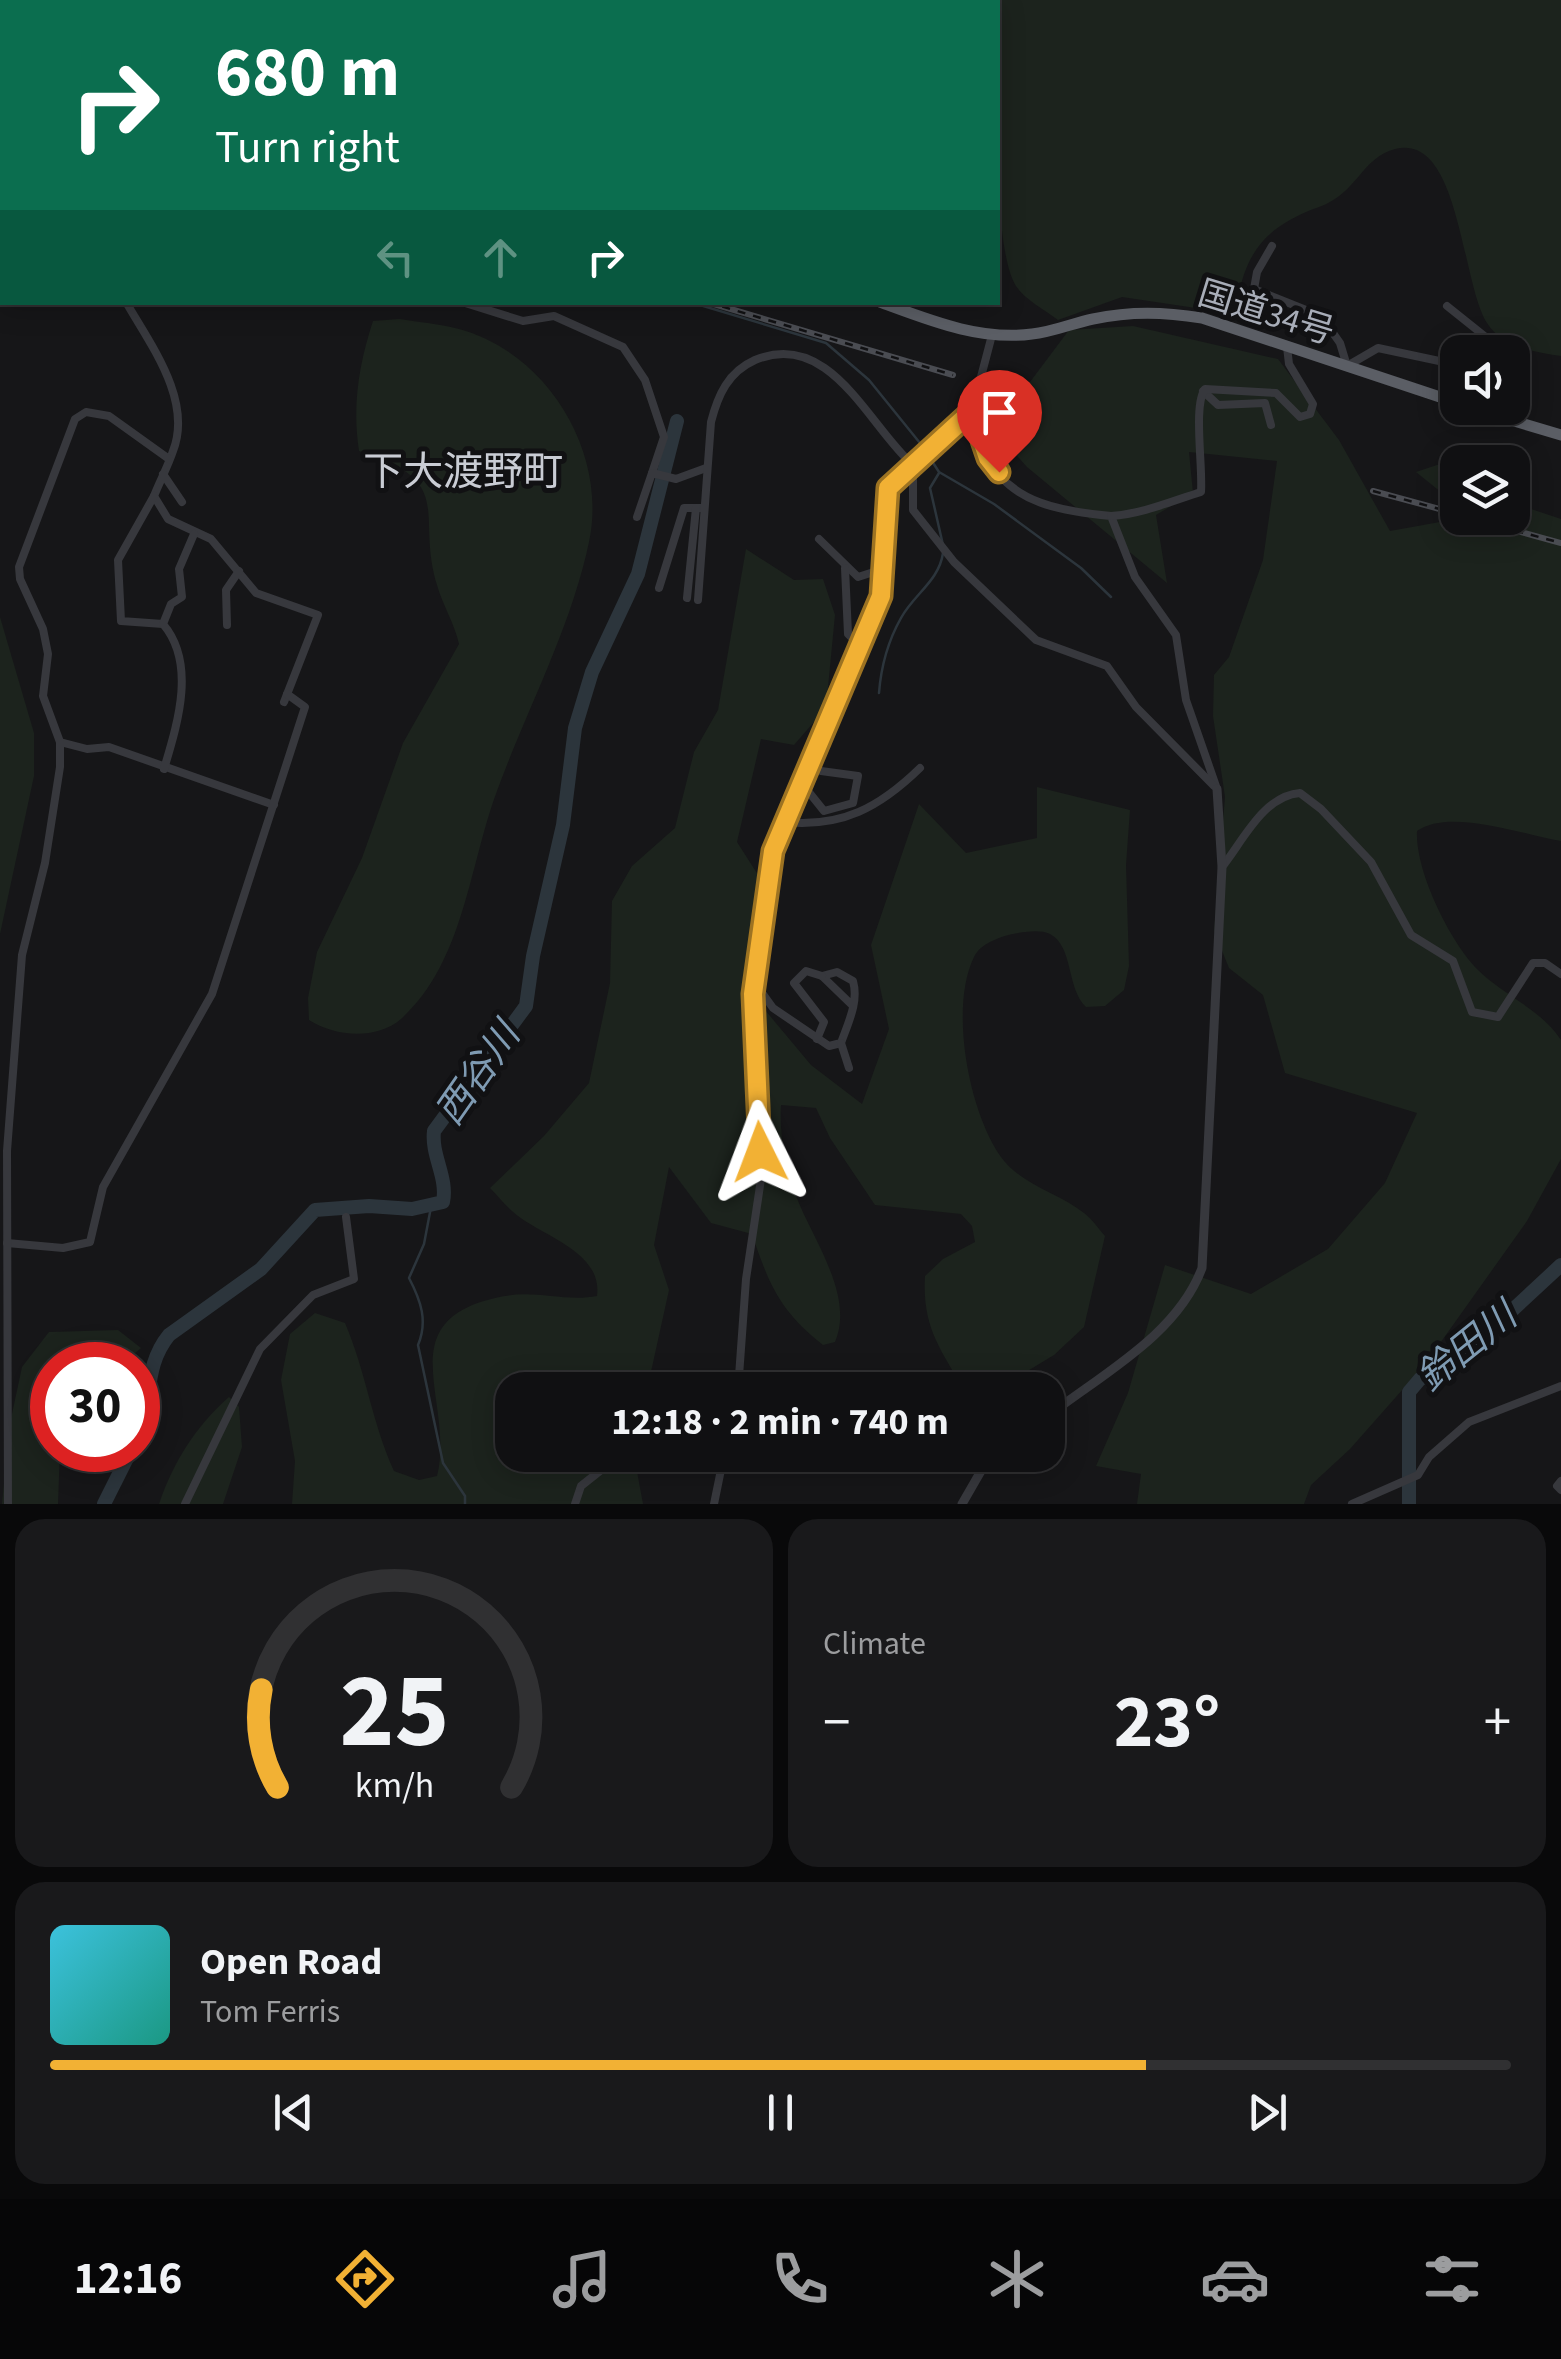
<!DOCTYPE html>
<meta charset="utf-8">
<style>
body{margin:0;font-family:"Source Sans 3","Noto Sans JP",sans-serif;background:#19191b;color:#f1f3f6;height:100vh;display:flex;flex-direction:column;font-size:38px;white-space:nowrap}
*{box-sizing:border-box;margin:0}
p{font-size:32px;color:#9c9d9f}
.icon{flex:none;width:55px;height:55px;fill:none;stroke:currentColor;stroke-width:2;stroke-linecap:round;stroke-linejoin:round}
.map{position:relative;height:1504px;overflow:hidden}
.side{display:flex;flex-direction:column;gap:15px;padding:15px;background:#09090a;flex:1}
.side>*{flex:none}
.hud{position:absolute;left:0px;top:0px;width:1000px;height:305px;box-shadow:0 5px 25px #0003,0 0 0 2px #303032;background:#0b6e4f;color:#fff;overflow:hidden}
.buttons{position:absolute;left:1440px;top:335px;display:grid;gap:20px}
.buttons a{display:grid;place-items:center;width:90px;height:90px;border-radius:20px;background:#101012;box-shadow:0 5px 25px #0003,0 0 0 2px #303032;font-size:50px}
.speed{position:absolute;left:30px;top:1342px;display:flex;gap:20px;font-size:50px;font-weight:700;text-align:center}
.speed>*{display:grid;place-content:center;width:130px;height:130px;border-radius:50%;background:#101012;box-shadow:0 5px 25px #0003,0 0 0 2px #303032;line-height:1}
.speed .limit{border:15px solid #d22;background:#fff;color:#111}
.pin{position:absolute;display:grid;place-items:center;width:85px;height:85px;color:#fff;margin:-102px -42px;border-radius:50% 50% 50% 0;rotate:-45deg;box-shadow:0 0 10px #0007}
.pin .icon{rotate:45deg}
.me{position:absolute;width:110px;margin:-55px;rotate:357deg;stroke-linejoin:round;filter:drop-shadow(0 0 8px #0008)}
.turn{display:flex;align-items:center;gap:35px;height:210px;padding:0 50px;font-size:45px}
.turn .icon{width:130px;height:130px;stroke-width:2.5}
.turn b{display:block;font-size:70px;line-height:85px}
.lanes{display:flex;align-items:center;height:95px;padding:0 50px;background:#0003;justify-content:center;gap:50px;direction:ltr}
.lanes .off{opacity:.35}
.big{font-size:75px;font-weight:700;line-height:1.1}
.side .card{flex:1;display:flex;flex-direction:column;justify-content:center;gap:15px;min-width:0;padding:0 35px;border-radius:30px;background:#19191b}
.side .dial{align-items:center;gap:0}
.dial svg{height:260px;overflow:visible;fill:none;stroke:#303032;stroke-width:7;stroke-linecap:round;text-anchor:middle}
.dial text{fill:#f1f3f6;stroke:none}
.song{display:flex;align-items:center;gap:30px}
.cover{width:120px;height:120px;border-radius:15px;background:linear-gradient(135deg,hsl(190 70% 55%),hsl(170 70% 35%))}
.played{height:10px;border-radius:5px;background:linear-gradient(90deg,#f2b134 75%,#303032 75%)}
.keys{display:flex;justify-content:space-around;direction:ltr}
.heat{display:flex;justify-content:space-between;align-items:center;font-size:55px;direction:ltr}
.side .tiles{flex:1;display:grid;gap:15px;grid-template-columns:1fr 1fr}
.card:last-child{grid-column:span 2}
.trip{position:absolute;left:495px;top:1372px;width:570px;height:100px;border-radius:30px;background:#101012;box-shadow:0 5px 25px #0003,0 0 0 2px #303032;font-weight:700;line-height:100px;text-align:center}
.dock{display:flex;height:160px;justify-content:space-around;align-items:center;background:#060607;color:#9c9d9f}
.dock .icon{width:70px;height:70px}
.dock .selected{color:#f2b134}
.dock b{font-size:45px;color:#f1f3f6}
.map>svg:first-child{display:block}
.green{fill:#1c231d}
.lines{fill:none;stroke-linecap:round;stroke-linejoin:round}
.stream{stroke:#2c353c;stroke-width:2.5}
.river{stroke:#2c353c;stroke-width:14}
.minor{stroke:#37383d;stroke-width:8}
.tertiary{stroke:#37383d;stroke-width:9}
.trunk{stroke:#5b5e65;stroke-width:11}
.rail-casing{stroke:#4a4c52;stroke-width:6}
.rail{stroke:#111113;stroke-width:2.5;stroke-dasharray:8;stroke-linecap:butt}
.route-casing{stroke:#9d7322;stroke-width:25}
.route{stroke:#f2b134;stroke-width:18}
.labels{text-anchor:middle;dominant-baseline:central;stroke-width:10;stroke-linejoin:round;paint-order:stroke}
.street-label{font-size:35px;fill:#a8adb8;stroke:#111113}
.water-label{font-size:38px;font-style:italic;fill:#7f9bb3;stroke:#111113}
.quarter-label{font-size:40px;fill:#c9ccd4;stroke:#111113}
</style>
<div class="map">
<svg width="1561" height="1504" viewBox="0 0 1561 1504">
<rect width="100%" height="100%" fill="#161618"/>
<!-- green -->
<g class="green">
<path d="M986,0H1561V356C1535,352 1502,347 1487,323C1461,282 1460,132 1395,149C1361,158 1358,193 1319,207C1263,227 1242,256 1236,314L1122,297L1058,320C1045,310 1024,299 1016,286C990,245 998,58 998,2Z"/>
<path d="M399,319C419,322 440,324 459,329C548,353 608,453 589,542C571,628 527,709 497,791C469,866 464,962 401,1019C375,1041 334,1036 309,1020L308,998L317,952L362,858L403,743L459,644C454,622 443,606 437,585C415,512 458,482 359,451C352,405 359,364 373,321Z"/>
<path d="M1133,326L1278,359L1339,440L1390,531L1462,518H1512L1513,503L1561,519V841C1521,834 1449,808 1417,831C1415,871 1450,942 1478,970C1503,995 1542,1010 1561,1040V1159L1527,1221L1426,1363L1350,1449L1311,1485L1304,1504H1137L1141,1474L1096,1466L1128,1393L1165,1265L1251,1294L1328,1249L1385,1183L1417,1113L1285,1073L1263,995L1229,968L1214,931L1225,797L1213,716L1214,675L1229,657L1263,560L1277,461L1189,452L1193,493L1156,515L1167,583L1027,467L995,431L998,415L1030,382L1069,330Z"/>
<path d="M1443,463L1457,474V505L1416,472Z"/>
<path d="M746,549L794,580L823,579L835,615L826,708L794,745L761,739L737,842L767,889L760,1004L811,1065L862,1104L889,1029L871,945L919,804L966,853L1037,838V787L1130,810L1126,865L1129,966L1124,990L1105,1006L1086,1007C1066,988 1074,947 1050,934C1040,929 1023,932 1013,934C999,937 980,944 974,957C949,1008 969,1112 1001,1157C1021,1185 1059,1193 1084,1213C1092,1219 1098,1228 1105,1236L1084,1327L1054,1355L996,1390H964C940,1348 922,1327 925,1276L943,1259L975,1242L972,1226L961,1214L875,1205L830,1138L816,1108L781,1105C779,1134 786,1169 796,1196C812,1238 855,1296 835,1342L823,1345C780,1311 769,1285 752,1234L711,1223L669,1167L654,1245L669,1290L647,1390H512V1455H634L643,1504H292L295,1461L281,1380L290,1334L315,1313L345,1323C366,1372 372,1423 394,1471L419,1480L437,1476C456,1401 384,1318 505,1296C535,1290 566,1302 597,1296C603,1250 539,1236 512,1211C504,1204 497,1195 490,1188L544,1136L589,1083L610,983L612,901L632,866L675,828L694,752L718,710Z"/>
<path d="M0,617L34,733V776L0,934Z"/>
<path d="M118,1330L141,1348L121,1365H52V1450H60L58,1504H2L9,1428L22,1367L49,1332Z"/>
<path d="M229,1397L239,1407L242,1447L223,1504H159C173,1462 196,1426 229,1397Z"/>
</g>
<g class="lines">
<!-- stream -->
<g class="stream">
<path d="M700,305L826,343L869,380L924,448"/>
<path d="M928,455L939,472L994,504L1081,568L1111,597"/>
<path d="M939,473L930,488L943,545"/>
<path d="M879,693C881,667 888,641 901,618C914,594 939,581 943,553"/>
<path d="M431,1207L424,1244L409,1278C421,1301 428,1321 418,1345L443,1463L465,1496V1504"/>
</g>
<!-- river -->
<g class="river">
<path d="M84,0L87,2"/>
<path d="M138,1435C153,1401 143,1367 169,1335L261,1269L315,1210L369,1206L412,1209L443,1202C448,1177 431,1156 434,1131L526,1006L533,956L563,825L575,728L592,672L638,574L677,421"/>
<path d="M104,1504L131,1450"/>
<path d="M1409,1504V1392L1420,1379L1451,1367L1561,1265"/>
</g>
<!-- minor -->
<g class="minor">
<path d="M141,0L144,2"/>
<path d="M185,0L189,2"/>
<path d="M610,0V2"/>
<path d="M217,2L219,0"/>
<path d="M281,2L283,0"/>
<path d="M541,2L544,0"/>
<path d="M0,143L2,146"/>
<path d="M1272,246L1257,272L1254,289L1321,316L1340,343L1347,366L1378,348L1458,365"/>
<path d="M126,302C150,344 193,400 173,451C168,466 160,481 154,496L168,519L211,539L256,593L318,615L284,702"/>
<path d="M462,302L523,321L554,316L623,347L645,380L664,437L652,473"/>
<path d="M1447,306L1492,342L1496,352"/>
<path d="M1203,391L1218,405L1265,403L1271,425"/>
<path d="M972,411C978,426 981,442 988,456C1008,504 1066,512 1111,516L1135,577L1176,635L1186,700L1217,789"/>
<path d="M913,466V510L954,562L1036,640L1107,666L1136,707L1214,786"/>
<path d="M163,474L182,502"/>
<path d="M154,496L118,560L121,621L163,624"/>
<path d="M1111,516C1142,514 1172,501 1201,492C1203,466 1193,405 1205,389L1276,393L1300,417L1310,414L1313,404L1289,364L1287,347"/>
<path d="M637,517L652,473L676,479L706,468"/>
<path d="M819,539L858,577L883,569"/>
<path d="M845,568L848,634L859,645"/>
<path d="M659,588L684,508H702"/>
<path d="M687,598L696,508"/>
<path d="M698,600L711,422C718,395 728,372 755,360C830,329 868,425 913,465"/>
<path d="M227,625L226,590L239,571"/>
<path d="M60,742L87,749L109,747L274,805"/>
<path d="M164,769C177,725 197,664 163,624L171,604L182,597L179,569L194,534"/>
<path d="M798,790L808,791L824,811L853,803L858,776L821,771"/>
<path d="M784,822C842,828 880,807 920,768"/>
<path d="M1222,867C1243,841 1263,796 1300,793L1321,809L1371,862L1411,935L1453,961L1472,1012L1498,1017L1533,963H1545L1561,974"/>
<path d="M755,983L773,1008L829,1046L841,1043C848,1023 859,1002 853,981L837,972L822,976L853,1006"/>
<path d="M817,1039L824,1022L794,983L806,971L822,976"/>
<path d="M841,1043L849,1068"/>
<path d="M7,1243L63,1248L90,1242L103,1187L212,994L305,707L287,694"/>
<path d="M738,1390L746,1279L761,1179L753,1022L758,932L773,851L881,596L887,488L972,411L992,335"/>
<path d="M1561,1481L1557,1486L1561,1490"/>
<path d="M8,1504L7,1151L22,955L45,863L60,767V742L43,696L48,654L43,629L20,579L19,567L75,419L86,412L109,416L169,459"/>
<path d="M185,1504L260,1349L313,1295L354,1279L346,1217"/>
<path d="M575,1504L581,1486L620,1455"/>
<path d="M714,1504L724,1455"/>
<path d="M1352,1504L1418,1475L1429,1457L1469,1422L1561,1386"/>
</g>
<!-- tertiary -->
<g class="tertiary">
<path d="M1048,1416C1102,1374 1177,1335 1202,1268L1222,867L1217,789"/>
<path d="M962,1504L981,1471L999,1455"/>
</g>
<!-- trunk -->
<g class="trunk">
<path d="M120,0L123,2"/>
<path d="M880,302C929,320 980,341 1032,334C1053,332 1073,323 1093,319C1131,311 1164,312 1202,318L1458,403"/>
<path d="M1471,408L1561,435"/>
</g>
<!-- rail casing -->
<g class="rail-casing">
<g id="rail">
<path d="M0,36L2,38"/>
<path d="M707,302L953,375"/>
<path d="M1373,491L1458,514"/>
<path d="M1469,518L1561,543"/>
</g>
</g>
<!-- rail -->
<use href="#rail" class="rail"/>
</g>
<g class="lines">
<!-- route casing -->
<g class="route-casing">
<path id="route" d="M760,1152L753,994L773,851L881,596L888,488L972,411L988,458L999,472"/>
</g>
<!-- route -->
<use href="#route" class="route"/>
</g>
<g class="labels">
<!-- street labels -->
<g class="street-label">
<text transform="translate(1266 313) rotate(17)">国道34号</text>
</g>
<!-- water labels -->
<g class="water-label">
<text transform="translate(478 1074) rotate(-55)">西谷川</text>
<text transform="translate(1467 1347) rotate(-39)">鈴田川</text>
</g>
<!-- quarter labels -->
<g class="quarter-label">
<text x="463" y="472">下大渡野町</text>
</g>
</g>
</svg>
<div class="buttons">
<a><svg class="icon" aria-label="sound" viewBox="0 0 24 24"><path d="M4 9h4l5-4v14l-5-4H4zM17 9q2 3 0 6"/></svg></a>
<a><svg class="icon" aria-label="layers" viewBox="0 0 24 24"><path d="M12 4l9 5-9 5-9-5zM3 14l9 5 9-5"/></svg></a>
</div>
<div class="speed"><div class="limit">30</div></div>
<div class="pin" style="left:999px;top:472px;background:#d93025"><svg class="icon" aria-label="arrive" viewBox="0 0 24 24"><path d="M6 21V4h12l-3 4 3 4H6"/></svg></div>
<svg class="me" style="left:760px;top:1152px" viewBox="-20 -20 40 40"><path d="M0-17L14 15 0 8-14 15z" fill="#f2b134" stroke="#fff" stroke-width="4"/></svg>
<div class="trip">12:18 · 2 min · 740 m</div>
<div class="hud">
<div class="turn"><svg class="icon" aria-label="right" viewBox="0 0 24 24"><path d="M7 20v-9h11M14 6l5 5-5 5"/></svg><div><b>680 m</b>Turn right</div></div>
<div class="lanes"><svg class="icon off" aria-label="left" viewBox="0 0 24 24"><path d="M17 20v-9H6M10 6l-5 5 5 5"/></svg><svg class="icon off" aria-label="ahead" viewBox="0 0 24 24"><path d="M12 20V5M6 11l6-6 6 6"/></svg><svg class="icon" aria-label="right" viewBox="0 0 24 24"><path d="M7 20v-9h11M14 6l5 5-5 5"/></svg></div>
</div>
</div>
<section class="side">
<div class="tiles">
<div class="card dial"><svg viewBox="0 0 100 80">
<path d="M14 69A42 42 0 1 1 86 69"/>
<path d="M14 69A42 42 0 0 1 9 39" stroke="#f2b134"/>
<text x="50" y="56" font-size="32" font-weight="700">25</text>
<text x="50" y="72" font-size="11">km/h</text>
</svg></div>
<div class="card"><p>Climate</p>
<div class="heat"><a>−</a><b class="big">23°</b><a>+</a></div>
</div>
<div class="card">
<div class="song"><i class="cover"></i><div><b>Open Road</b><p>Tom Ferris</p></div></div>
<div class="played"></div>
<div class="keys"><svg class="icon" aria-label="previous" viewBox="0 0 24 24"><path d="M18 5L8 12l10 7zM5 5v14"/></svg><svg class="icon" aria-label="pause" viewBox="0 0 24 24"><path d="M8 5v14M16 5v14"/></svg><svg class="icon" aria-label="next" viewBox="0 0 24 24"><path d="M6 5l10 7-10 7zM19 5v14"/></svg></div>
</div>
</div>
</section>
<nav class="dock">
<b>12:16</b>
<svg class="icon selected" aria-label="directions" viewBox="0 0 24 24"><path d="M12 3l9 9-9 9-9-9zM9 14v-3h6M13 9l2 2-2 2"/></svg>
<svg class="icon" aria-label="music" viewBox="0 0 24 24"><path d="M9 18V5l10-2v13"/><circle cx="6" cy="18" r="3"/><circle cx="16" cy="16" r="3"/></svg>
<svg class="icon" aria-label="phone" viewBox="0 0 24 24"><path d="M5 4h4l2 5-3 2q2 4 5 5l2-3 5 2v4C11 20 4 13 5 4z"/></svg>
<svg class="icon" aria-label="climate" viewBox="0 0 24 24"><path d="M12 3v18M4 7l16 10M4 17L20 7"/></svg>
<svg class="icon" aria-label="car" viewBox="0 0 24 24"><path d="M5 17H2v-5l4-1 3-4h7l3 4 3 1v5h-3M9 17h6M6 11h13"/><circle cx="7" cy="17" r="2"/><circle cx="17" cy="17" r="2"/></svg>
<svg class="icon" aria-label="filters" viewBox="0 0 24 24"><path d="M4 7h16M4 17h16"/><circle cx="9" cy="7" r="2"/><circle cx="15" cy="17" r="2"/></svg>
</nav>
